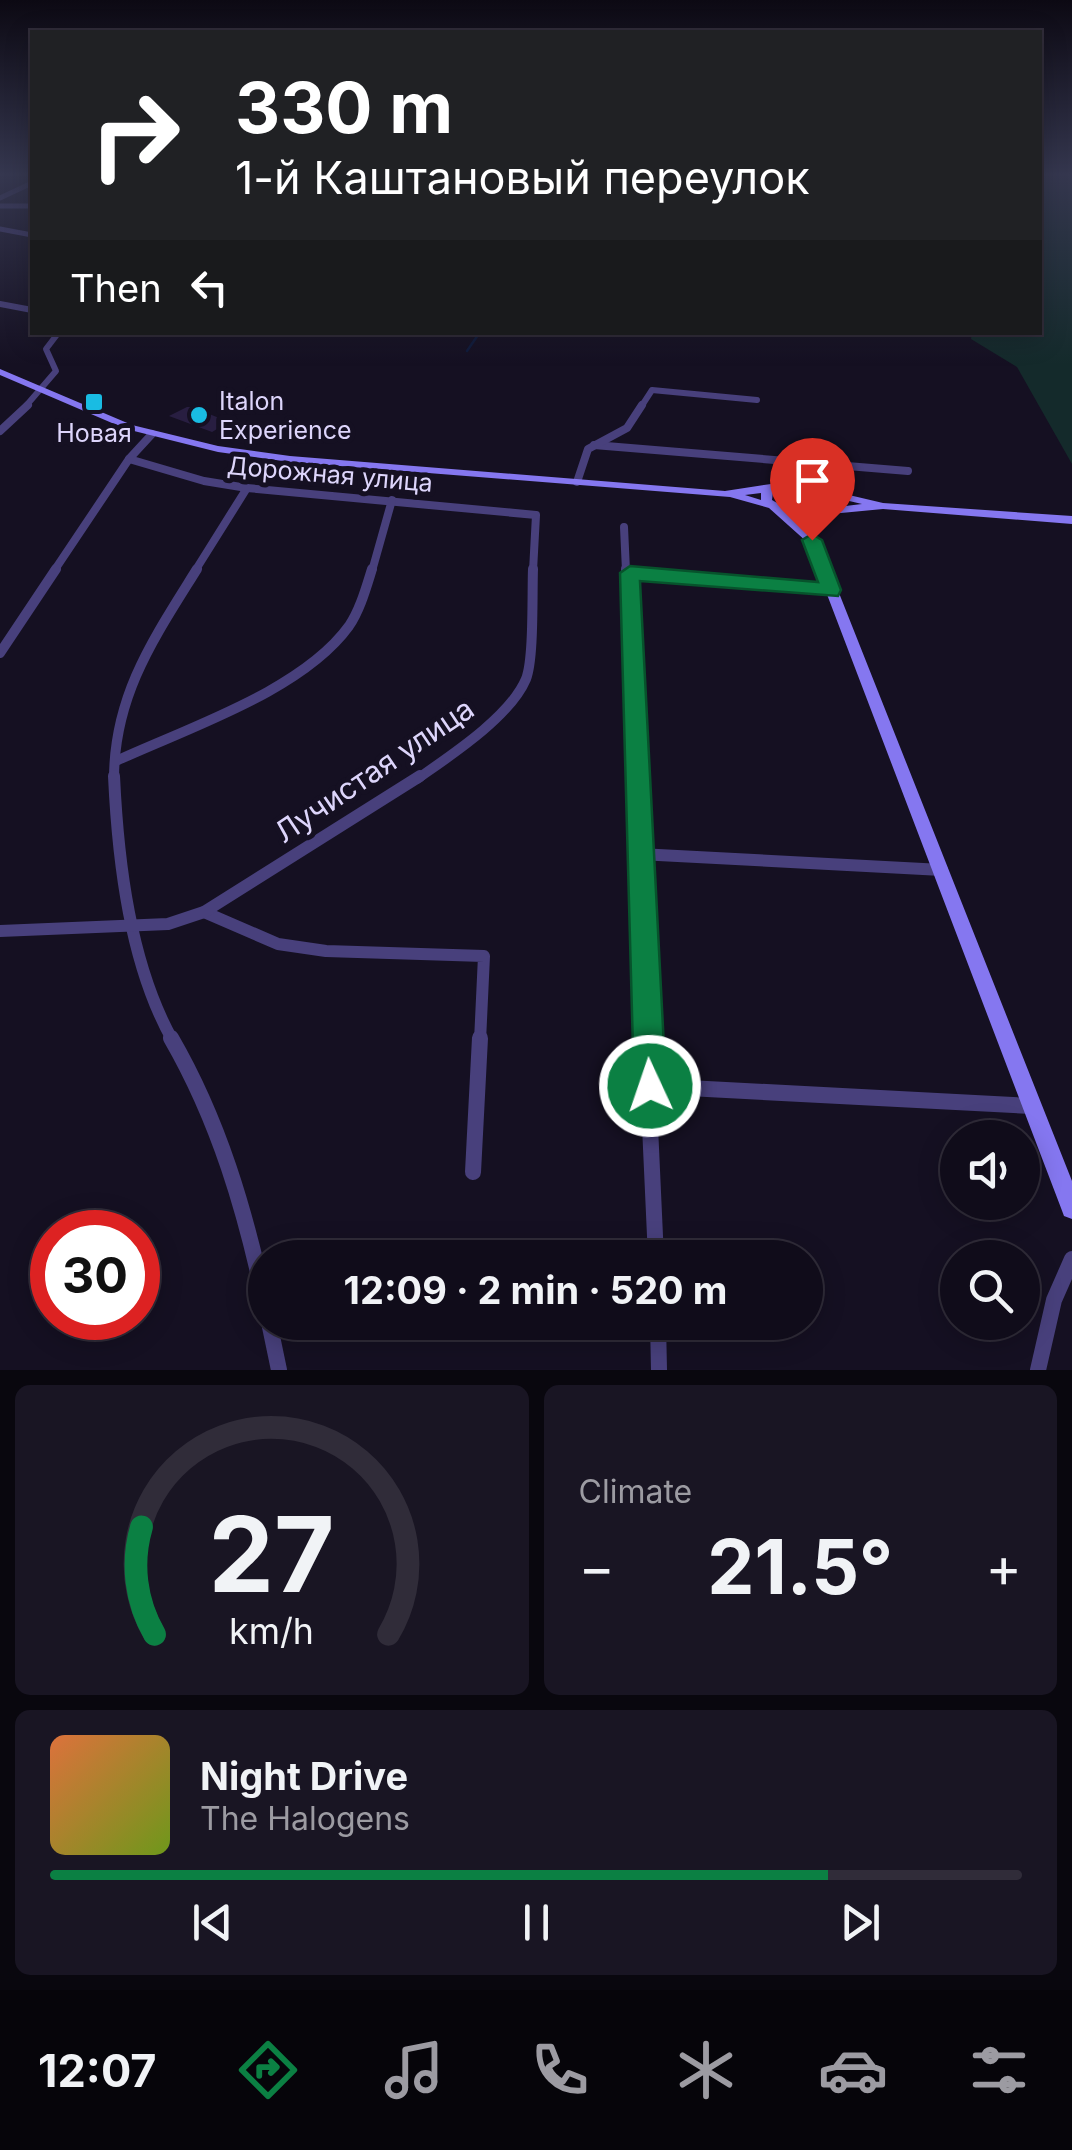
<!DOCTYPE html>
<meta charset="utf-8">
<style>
body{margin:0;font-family:Inter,sans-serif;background:#191523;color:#f1f3f6;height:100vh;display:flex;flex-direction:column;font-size:38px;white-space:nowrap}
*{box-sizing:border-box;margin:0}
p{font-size:32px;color:#9c9ba2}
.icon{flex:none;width:55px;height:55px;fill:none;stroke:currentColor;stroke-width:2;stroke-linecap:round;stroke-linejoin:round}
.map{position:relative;height:1370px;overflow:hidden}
.details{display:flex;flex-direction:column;gap:15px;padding:15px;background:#09070e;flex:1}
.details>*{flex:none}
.top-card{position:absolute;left:30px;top:30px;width:1012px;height:305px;border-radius:0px;box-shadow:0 5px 25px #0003,0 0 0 2px #302c39;background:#202124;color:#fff;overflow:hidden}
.fabs{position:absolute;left:940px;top:1120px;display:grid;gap:20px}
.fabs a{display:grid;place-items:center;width:100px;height:100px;border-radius:50%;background:#100c1a;box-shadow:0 5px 25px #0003,0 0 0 2px #302c39;font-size:50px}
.speed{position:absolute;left:30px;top:1210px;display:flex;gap:20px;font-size:50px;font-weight:700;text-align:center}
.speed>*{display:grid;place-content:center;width:130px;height:130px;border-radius:50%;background:#100c1a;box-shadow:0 5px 25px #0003,0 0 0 2px #302c39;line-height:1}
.speed .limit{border:15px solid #d22;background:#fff;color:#111}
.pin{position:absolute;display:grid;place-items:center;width:85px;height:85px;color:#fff;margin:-102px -42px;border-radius:50% 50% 50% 0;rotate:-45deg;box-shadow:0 0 10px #0007}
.pin .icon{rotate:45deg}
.me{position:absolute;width:110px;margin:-55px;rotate:357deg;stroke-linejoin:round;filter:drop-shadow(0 0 8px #0008)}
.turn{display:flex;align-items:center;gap:35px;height:210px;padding:0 40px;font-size:45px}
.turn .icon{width:130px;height:130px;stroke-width:2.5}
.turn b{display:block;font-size:70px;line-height:85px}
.then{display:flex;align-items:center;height:95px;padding:0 40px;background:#0003;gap:20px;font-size:38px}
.big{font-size:75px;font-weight:700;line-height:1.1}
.details .widget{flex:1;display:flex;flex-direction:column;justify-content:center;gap:15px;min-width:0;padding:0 35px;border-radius:15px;background:#191523}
.details .dial{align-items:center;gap:0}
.dial svg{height:260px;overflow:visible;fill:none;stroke:#302c39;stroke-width:7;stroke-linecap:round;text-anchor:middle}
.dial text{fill:#f1f3f6;stroke:none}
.song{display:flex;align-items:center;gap:30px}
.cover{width:120px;height:120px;border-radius:15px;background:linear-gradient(135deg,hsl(20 70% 55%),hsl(80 70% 35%))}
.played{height:10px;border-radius:5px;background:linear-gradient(90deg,#0b8043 80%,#302c39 80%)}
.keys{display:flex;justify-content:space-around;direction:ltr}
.heat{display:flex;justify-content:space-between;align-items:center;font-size:55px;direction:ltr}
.details .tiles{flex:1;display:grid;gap:15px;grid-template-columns:1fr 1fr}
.widget:last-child{grid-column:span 2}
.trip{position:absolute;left:248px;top:1240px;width:575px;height:100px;border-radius:50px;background:#100c1a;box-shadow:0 5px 25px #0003,0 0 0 2px #302c39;font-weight:700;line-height:100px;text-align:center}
.tab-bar{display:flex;height:160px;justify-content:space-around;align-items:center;background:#06050a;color:#9c9ba2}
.tab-bar .icon{width:70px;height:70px}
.tab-bar .on{color:#0b8043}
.tab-bar b{font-size:45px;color:#f1f3f6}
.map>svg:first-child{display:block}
.green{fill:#142a2b}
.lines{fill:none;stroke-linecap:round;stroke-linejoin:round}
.stream{stroke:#0f1b3c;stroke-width:2.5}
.building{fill:#281e41}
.street-far5{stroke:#48407c;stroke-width:5}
.street-far4{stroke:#48407c;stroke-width:6}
.street-far3{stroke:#48407c;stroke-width:8}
.street-far2{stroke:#48407c;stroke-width:10}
.street-far1{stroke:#48407c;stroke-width:12}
.street{stroke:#48407c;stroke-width:16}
.secondary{fill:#8577f0;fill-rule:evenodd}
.route{fill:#0b8043;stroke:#07532c;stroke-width:2.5}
.poi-dot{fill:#19bce3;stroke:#151022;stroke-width:4}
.labels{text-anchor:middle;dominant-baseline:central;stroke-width:10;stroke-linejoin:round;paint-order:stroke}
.far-poi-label{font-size:25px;fill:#ddd5fb;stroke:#151022;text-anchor:start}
.far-street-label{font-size:25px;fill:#ddd5fb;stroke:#151022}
.street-label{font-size:30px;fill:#ddd5fb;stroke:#151022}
</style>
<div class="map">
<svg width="1072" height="1370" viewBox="0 0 1072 1370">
<rect width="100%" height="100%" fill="#151022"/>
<!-- green -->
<path class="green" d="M1040,173H1072V464L1017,367L971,339L972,333L1040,332Z"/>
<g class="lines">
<!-- stream -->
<path class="stream" d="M467,351L480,332"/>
</g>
<!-- building -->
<path class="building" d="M187,407H192L229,422L212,432L169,416Z"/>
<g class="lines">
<!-- street-far5 -->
<g class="street-far5">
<path d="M0,198L32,183"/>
<path d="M0,206H32"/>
<path d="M0,229L32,235"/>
</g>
<!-- street-far4 -->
<g class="street-far4">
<path d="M0,304L32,310"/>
<path d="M25,407L56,371L46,349L59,332"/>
<path d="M641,407L652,390L757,400"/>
</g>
<!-- street-far3 -->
<g class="street-far3">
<path d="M0,431L28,405"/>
<path d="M594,445L908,471"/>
<path d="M129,459L204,481L247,488L536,515L533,571"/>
<path d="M577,482L588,449L627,428L642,405"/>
<path d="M624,527L626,571"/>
<path d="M54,571L129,459L152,434"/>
<path d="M195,571L247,488"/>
<path d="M372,571L392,500"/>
</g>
<!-- street-far2 -->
<g class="street-far2">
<path d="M626,569L635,779"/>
<path d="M629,573L831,591"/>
<path d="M0,653L56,569"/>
<path d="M116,761C187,728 302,691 349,626C360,610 366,588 372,569"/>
<path d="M114,779C114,695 154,638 197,569"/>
<path d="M417,779C450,756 510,717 526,679C534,659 532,594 533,569"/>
</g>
<!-- street-far1 -->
<g class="street-far1">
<path d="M114,776C118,862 130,965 173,1041"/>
<path d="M635,776L646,1041"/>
<path d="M639,854L942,870"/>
<path d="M204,912L278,944L326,951L484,956L480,1041"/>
<path d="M0,931L168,924L204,912L420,776"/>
</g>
<!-- street -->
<g class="street">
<path d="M171,1038C219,1121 245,1210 265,1303"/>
<path d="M646,1038L656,1258"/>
<path d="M650,1086L1031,1106"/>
<path d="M473,1172L480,1038"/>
<path d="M269,1322L279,1370"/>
<path d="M658,1322L659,1370"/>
<path d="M1038,1370L1054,1300L1072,1259"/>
</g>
<!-- secondary -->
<path class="secondary" d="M0,369L132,425L218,446L290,456L725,491L771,484L798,483L883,503L1072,516V524L883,509L799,517L789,514L818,540L1072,1181V1219L1064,1216L1061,1208L807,542L769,508L730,497L290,462L218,452L126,429L0,375ZM798,489L862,504C833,507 797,516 772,500L773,492ZM761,493V500L745,495Z"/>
</g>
<!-- sky -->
<linearGradient id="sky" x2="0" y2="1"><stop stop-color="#0c0913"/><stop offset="0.48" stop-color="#35374f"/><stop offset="1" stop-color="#35374f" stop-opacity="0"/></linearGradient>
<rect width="1072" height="364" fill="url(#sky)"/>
<!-- route -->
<path class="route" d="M812,534L822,540L841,590L838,596L640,581L666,1086L662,1098L650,1103L638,1098L634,1086L620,573L630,566L818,582L802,540Z"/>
<!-- markers -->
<g class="poi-dot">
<rect x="84" y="392" width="20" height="20" rx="5"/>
<circle cx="199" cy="415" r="10"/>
</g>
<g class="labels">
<!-- far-poi labels -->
<g class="far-poi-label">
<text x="219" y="401">Italon<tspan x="219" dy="29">Experience</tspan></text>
<text x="94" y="433" text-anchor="middle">Новая</text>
</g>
<!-- far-street labels -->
<g class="far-street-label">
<text transform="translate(330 474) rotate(5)">Дорожная улица</text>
</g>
<!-- street labels -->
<g class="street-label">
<text transform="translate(374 770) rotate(-34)">Лучистая улица</text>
</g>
</g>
</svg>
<div class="fabs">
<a><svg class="icon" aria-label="sound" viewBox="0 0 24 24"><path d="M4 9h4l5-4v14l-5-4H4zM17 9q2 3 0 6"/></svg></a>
<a><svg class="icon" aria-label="search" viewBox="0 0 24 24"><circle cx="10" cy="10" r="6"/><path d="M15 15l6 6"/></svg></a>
</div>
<div class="speed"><div class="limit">30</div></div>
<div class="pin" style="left:812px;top:540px;background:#d93025"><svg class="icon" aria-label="arrive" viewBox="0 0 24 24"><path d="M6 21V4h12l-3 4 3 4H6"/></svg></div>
<svg class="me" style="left:650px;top:1086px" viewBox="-20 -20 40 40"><circle r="17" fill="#0b8043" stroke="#fff" stroke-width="3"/><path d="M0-11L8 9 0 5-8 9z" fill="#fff"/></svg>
<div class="trip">12:09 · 2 min · 520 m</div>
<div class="top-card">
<div class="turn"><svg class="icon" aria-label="right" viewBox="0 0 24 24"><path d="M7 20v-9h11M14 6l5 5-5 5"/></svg><div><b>330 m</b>1-й Каштановый переулок</div></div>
<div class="then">Then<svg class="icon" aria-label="left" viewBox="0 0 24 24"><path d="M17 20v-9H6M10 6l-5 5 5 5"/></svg></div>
</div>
</div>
<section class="details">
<div class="tiles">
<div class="widget dial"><svg viewBox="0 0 100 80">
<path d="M14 69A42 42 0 1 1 86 69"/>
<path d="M14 69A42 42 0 0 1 10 36" stroke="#0b8043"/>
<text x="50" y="56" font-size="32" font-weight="700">27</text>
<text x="50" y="72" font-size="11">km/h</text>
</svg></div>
<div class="widget"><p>Climate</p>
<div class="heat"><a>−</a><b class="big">21.5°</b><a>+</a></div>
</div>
<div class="widget">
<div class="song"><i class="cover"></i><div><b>Night Drive</b><p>The Halogens</p></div></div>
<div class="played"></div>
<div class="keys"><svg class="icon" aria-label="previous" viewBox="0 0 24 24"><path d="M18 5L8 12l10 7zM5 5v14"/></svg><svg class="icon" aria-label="pause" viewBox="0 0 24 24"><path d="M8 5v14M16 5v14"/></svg><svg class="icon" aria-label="next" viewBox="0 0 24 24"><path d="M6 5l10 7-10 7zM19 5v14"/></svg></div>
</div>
</div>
</section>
<nav class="tab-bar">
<b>12:07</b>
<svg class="icon on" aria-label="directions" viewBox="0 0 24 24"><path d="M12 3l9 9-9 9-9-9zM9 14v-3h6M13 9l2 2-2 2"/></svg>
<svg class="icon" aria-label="music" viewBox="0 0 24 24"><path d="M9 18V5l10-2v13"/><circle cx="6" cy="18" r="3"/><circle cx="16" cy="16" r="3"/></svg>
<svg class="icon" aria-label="phone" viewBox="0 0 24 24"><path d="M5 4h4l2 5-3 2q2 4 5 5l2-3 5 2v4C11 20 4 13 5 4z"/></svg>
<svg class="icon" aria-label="climate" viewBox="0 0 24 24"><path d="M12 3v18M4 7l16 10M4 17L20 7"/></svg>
<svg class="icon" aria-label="car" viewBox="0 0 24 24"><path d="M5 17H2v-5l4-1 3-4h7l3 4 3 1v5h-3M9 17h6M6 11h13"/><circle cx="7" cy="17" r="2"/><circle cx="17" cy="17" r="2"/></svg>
<svg class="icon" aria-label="filters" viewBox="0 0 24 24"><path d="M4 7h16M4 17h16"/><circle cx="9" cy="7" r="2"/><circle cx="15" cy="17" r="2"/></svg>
</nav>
